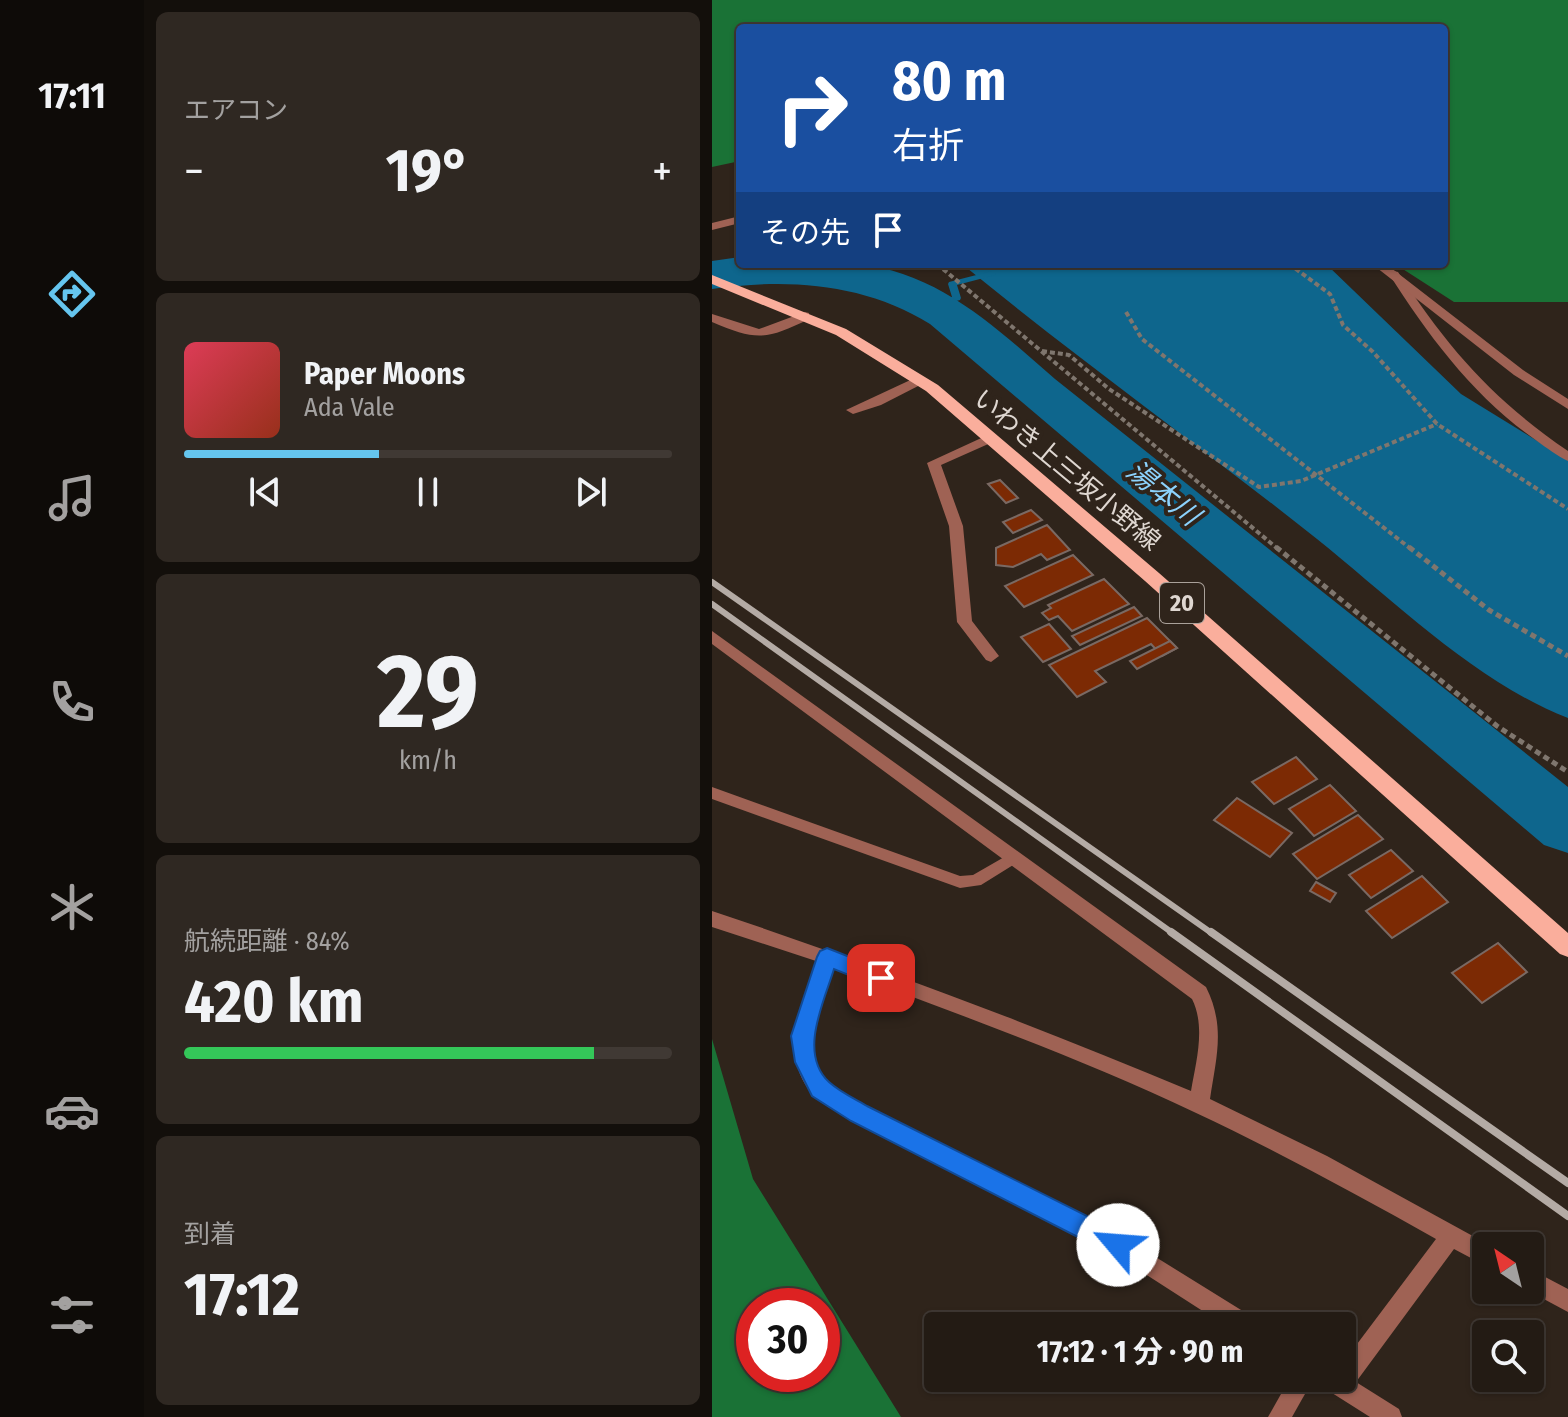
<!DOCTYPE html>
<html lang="ja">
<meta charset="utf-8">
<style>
body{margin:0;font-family:"Fira Sans Condensed","Noto Sans JP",sans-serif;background:#2f2822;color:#f1f3f6;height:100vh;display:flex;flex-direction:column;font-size:30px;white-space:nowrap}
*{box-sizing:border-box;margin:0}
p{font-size:26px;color:#a3a1a0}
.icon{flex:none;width:44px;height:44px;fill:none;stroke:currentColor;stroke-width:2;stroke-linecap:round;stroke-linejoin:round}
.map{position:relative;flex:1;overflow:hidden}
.side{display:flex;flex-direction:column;gap:12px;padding:12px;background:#130f0b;width:568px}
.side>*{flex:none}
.guide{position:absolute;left:24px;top:24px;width:712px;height:244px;border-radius:8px;box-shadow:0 2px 6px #0004,0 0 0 2px #403934;background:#1a4fa0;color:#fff;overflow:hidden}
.needle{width:52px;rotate:325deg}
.fabs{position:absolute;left:760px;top:1232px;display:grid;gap:16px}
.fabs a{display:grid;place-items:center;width:72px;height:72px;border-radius:8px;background:#231b14;box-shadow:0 2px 6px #0004,0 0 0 2px #403934;font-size:40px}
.speed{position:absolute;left:24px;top:1288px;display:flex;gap:16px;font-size:40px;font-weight:700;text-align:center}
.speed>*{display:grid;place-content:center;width:104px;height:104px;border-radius:50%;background:#231b14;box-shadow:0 2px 6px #0004,0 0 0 2px #403934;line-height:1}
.speed .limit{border:12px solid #d22;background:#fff;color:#111}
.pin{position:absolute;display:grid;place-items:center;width:68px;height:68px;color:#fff;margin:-34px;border-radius:16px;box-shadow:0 4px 12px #0006}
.me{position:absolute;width:88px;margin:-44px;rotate:297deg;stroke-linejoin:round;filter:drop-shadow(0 0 6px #0008)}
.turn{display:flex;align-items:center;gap:28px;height:168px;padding:0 24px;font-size:36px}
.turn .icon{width:104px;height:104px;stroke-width:2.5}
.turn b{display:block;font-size:56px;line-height:68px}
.then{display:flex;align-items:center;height:76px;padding:0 24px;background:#0003;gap:16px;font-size:30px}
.big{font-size:60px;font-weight:700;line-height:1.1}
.side .widget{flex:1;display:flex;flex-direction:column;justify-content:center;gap:12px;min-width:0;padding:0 28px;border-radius:12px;background:#2f2822}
.side .dial{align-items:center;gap:0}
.dial b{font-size:104px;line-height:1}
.song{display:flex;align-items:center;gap:24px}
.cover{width:96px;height:96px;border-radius:12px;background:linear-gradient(135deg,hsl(350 70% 55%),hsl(10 70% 35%))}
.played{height:8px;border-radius:4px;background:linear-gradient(90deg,#65c5ee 40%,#403934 40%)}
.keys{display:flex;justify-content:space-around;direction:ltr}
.heat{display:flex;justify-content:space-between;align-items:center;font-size:44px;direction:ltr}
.charge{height:12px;border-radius:6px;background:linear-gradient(90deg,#34c759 84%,#403934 0)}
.trip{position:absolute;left:212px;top:1312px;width:432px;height:80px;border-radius:8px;background:#231b14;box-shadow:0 2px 6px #0004,0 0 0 2px #403934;font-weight:700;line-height:80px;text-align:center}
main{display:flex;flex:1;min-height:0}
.dock{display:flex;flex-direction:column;width:144px;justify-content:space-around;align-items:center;background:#0e0b08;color:#a3a1a0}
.dock .icon{width:56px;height:56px}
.dock .on{color:#65c5ee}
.dock b{font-size:36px;color:#f1f3f6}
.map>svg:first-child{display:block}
.forest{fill:#1a7236;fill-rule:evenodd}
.water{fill:#0e668d}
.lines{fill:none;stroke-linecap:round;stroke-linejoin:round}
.stream{fill:#0e668d;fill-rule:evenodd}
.river{fill:#0e668d;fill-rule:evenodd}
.building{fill:#7c2a04;stroke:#7a6963;stroke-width:2}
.path-far1{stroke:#7f766e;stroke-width:4;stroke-dasharray:5 3;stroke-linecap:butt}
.path{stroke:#7f766e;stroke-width:5;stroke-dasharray:6 4;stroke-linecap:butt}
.lane{fill:#9f6254;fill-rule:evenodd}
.street{fill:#9f6254;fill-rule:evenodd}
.primary{fill:#faae9c;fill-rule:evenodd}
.rail-far1{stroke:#b4aba5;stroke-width:6}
.rail{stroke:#b4aba5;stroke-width:8}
.route{fill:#1a73e8;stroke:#114b97;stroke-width:2}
.labels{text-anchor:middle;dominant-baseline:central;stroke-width:8;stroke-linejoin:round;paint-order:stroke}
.shield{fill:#2f241b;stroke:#aaa19a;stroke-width:2}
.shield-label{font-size:24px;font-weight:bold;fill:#dfd7d1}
.street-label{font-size:26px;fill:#dfd7d1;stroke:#2f241b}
.water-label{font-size:28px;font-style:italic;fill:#8cd2fc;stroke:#2f241b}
</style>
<main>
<nav class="dock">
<b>17:11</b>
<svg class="icon on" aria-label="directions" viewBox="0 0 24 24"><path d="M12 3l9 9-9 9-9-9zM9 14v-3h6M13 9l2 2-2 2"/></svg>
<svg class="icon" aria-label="music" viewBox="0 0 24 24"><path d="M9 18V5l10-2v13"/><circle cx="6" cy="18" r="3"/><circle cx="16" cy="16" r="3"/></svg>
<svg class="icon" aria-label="phone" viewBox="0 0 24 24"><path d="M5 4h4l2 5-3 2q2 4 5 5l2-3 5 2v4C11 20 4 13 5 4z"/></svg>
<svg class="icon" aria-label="climate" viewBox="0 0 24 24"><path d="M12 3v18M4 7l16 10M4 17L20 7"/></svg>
<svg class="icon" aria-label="car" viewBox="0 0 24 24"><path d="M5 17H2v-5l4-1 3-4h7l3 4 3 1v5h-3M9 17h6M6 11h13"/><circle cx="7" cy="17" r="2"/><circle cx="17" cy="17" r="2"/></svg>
<svg class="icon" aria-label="filters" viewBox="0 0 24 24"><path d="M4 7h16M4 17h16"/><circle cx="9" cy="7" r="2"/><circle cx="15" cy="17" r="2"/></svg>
</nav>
<section class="side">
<div class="widget"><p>エアコン</p>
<div class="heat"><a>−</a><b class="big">19°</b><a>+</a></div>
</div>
<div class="widget">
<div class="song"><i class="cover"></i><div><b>Paper Moons</b><p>Ada Vale</p></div></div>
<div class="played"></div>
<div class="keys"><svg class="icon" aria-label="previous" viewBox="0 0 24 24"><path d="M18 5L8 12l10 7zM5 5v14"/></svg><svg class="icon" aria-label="pause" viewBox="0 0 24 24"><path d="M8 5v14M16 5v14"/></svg><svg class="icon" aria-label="next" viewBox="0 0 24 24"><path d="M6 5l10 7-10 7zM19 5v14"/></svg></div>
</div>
<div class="widget dial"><b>29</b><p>km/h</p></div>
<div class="widget"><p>航続距離 · 84%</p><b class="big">420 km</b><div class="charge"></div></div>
<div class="widget"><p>到着</p><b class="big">17:12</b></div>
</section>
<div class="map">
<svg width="856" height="1417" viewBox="0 0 856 1417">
<rect width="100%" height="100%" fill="#2f241b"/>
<!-- forest -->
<g class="forest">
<path d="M0,0H856V302H742L683,264H732V28H28V161L0,167Z"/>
<path d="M0,1039L41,1179L189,1417H0ZM42,1306H110V1374H42Z"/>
</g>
<!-- water -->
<path class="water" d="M250,264H614L749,394L856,460V718C765,683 681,600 605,539C488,446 366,359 250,264Z"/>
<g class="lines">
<!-- stream -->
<path class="stream" d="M280,271L284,273L283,275L245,285L249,298L248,300L222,307L218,305L240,297L236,284L237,282Z"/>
<!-- river -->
<path class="river" d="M28,257V264C66,264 107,260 145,264C227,272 284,328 343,379L856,787V853L832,845L218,324C152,283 75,278 0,289V261Z"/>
</g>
<!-- building -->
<g class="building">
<path d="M288,480L306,498L294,503L276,484Z"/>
<path d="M319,510L330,520L301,533L291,522Z"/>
<path d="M335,525L358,550L335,560L329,554L301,567L284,565V548Z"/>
<path d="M361,555L381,575L312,607L293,586Z"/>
<path d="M392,579L417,604L360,631L346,616L337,620L330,613L339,608L336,605Z"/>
<path d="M422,607L430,616L368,645L360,636Z"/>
<path d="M435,618L465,648L450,656L439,644L383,671L394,682L365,697L337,665Z"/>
<path d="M337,624L359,649L331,662L309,637Z"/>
<path d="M458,641L465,648L425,669L418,661Z"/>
<path d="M584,757L605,779L562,804L540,782Z"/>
<path d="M618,785L644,811L602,836L577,809Z"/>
<path d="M525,798L580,833L558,857L502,820Z"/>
<path d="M646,815L671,839L605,879L581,854Z"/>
<path d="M679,850L701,871L659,898L637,875Z"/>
<path d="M710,876L736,902L680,938L654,911Z"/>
<path d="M604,882L624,893L618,902L598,891Z"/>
<path d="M786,943L815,972L770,1003L740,973Z"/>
</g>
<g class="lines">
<!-- path-far1 -->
<g class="path-far1">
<path d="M225,264L566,549"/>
<path d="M577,264L618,294L631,325L661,352L725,424L856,509"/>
<path d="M414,312L430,339L699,549"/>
<path d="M330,351L357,355L397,389L547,487L589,481L725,424"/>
</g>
<!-- path -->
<g class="path">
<path d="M564,547L785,726L856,772"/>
<path d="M697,547L777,610L856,656"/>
</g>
<!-- lane -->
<g class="lane">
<path d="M682,271L686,272C736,348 780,399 856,451V461C845,456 835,448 825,441C763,398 717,337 677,274Z"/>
<path d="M0,787L248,876L261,875L301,852L306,854L309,858L306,862L269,885L248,888L0,799Z"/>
</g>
<!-- street -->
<g class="street">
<path d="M28,216V223L0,230V223Z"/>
<path d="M660,264H674L811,370L856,399V409L802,375Z"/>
<path d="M93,312L97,313V319C54,340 45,341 0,322V314L47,329Z"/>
<path d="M207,376L212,377V383L169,405L141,414L134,410Z"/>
<path d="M278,434L285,438L283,441L229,465L251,526L260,621L287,656L279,662L274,660L245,622L237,526L215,463Z"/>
<path d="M0,631L494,987C514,1027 504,1058 498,1099L615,1156L779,1246H774V1266L742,1249L644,1382L687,1409L690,1417H658L609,1386L606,1378H630V1364L724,1239C644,1194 565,1151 482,1112C365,1056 242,1013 121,967C109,1002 86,1052 116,1083C127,1094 142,1100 154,1107L413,1238L542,1318L545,1326H514L399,1252L140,1121C128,1113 114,1107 103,1097C65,1058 90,1004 104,961L0,927V911C162,965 322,1025 479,1091C484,1062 494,1027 480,999L0,644Z"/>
<path d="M818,1269L856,1289V1312L815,1290H818Z"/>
<path d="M578,1378H602L580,1417H556Z"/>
</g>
<!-- primary -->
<path class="primary" d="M0,275L134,329L226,385L447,573L856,933V957L848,954L433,581L214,391L124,335L0,284Z"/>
<!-- rail-far1 -->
<g class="rail-far1">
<path d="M0,582L501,934"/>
<path d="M0,604L462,934"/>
</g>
<!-- rail -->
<g class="rail">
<path d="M459,932L856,1216"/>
<path d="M499,932L856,1183"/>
</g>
</g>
<!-- route -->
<path class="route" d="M115,948L176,972L179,978L176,985L169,988L122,969C112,1002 86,1053 117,1082C128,1092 143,1099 155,1106L415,1236L418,1245L415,1253L406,1257L397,1253L139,1121L100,1096L83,1062L79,1036L105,957L108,951Z"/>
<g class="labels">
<!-- shield labels -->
<rect class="shield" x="448" y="583" width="44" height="40" rx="6"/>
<g class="shield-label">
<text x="470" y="603">20</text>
</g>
<!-- street labels -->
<g class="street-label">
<text transform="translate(355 470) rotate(40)">いわき上三坂小野線</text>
</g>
<!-- water labels -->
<g class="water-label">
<text transform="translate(451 493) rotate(39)">湯本川</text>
</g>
</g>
</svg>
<div class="fabs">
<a><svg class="needle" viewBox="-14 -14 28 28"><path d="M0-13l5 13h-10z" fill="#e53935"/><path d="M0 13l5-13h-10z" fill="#a3a1a0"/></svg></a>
<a><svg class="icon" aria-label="search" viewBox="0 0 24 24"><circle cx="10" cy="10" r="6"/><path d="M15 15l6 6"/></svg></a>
</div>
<div class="speed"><div class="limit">30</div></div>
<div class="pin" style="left:169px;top:978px;background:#d93025"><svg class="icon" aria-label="arrive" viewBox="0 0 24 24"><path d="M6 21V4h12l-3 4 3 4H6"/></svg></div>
<svg class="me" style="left:406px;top:1245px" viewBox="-20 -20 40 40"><circle r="19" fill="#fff"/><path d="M0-13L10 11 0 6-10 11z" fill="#1a73e8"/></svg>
<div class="trip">17:12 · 1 分 · 90 m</div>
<div class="guide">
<div class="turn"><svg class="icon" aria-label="right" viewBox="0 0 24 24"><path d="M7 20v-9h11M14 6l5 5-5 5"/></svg><div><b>80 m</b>右折</div></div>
<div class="then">その先<svg class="icon" aria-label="arrive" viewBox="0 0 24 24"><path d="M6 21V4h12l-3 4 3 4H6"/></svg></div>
</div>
</div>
</main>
